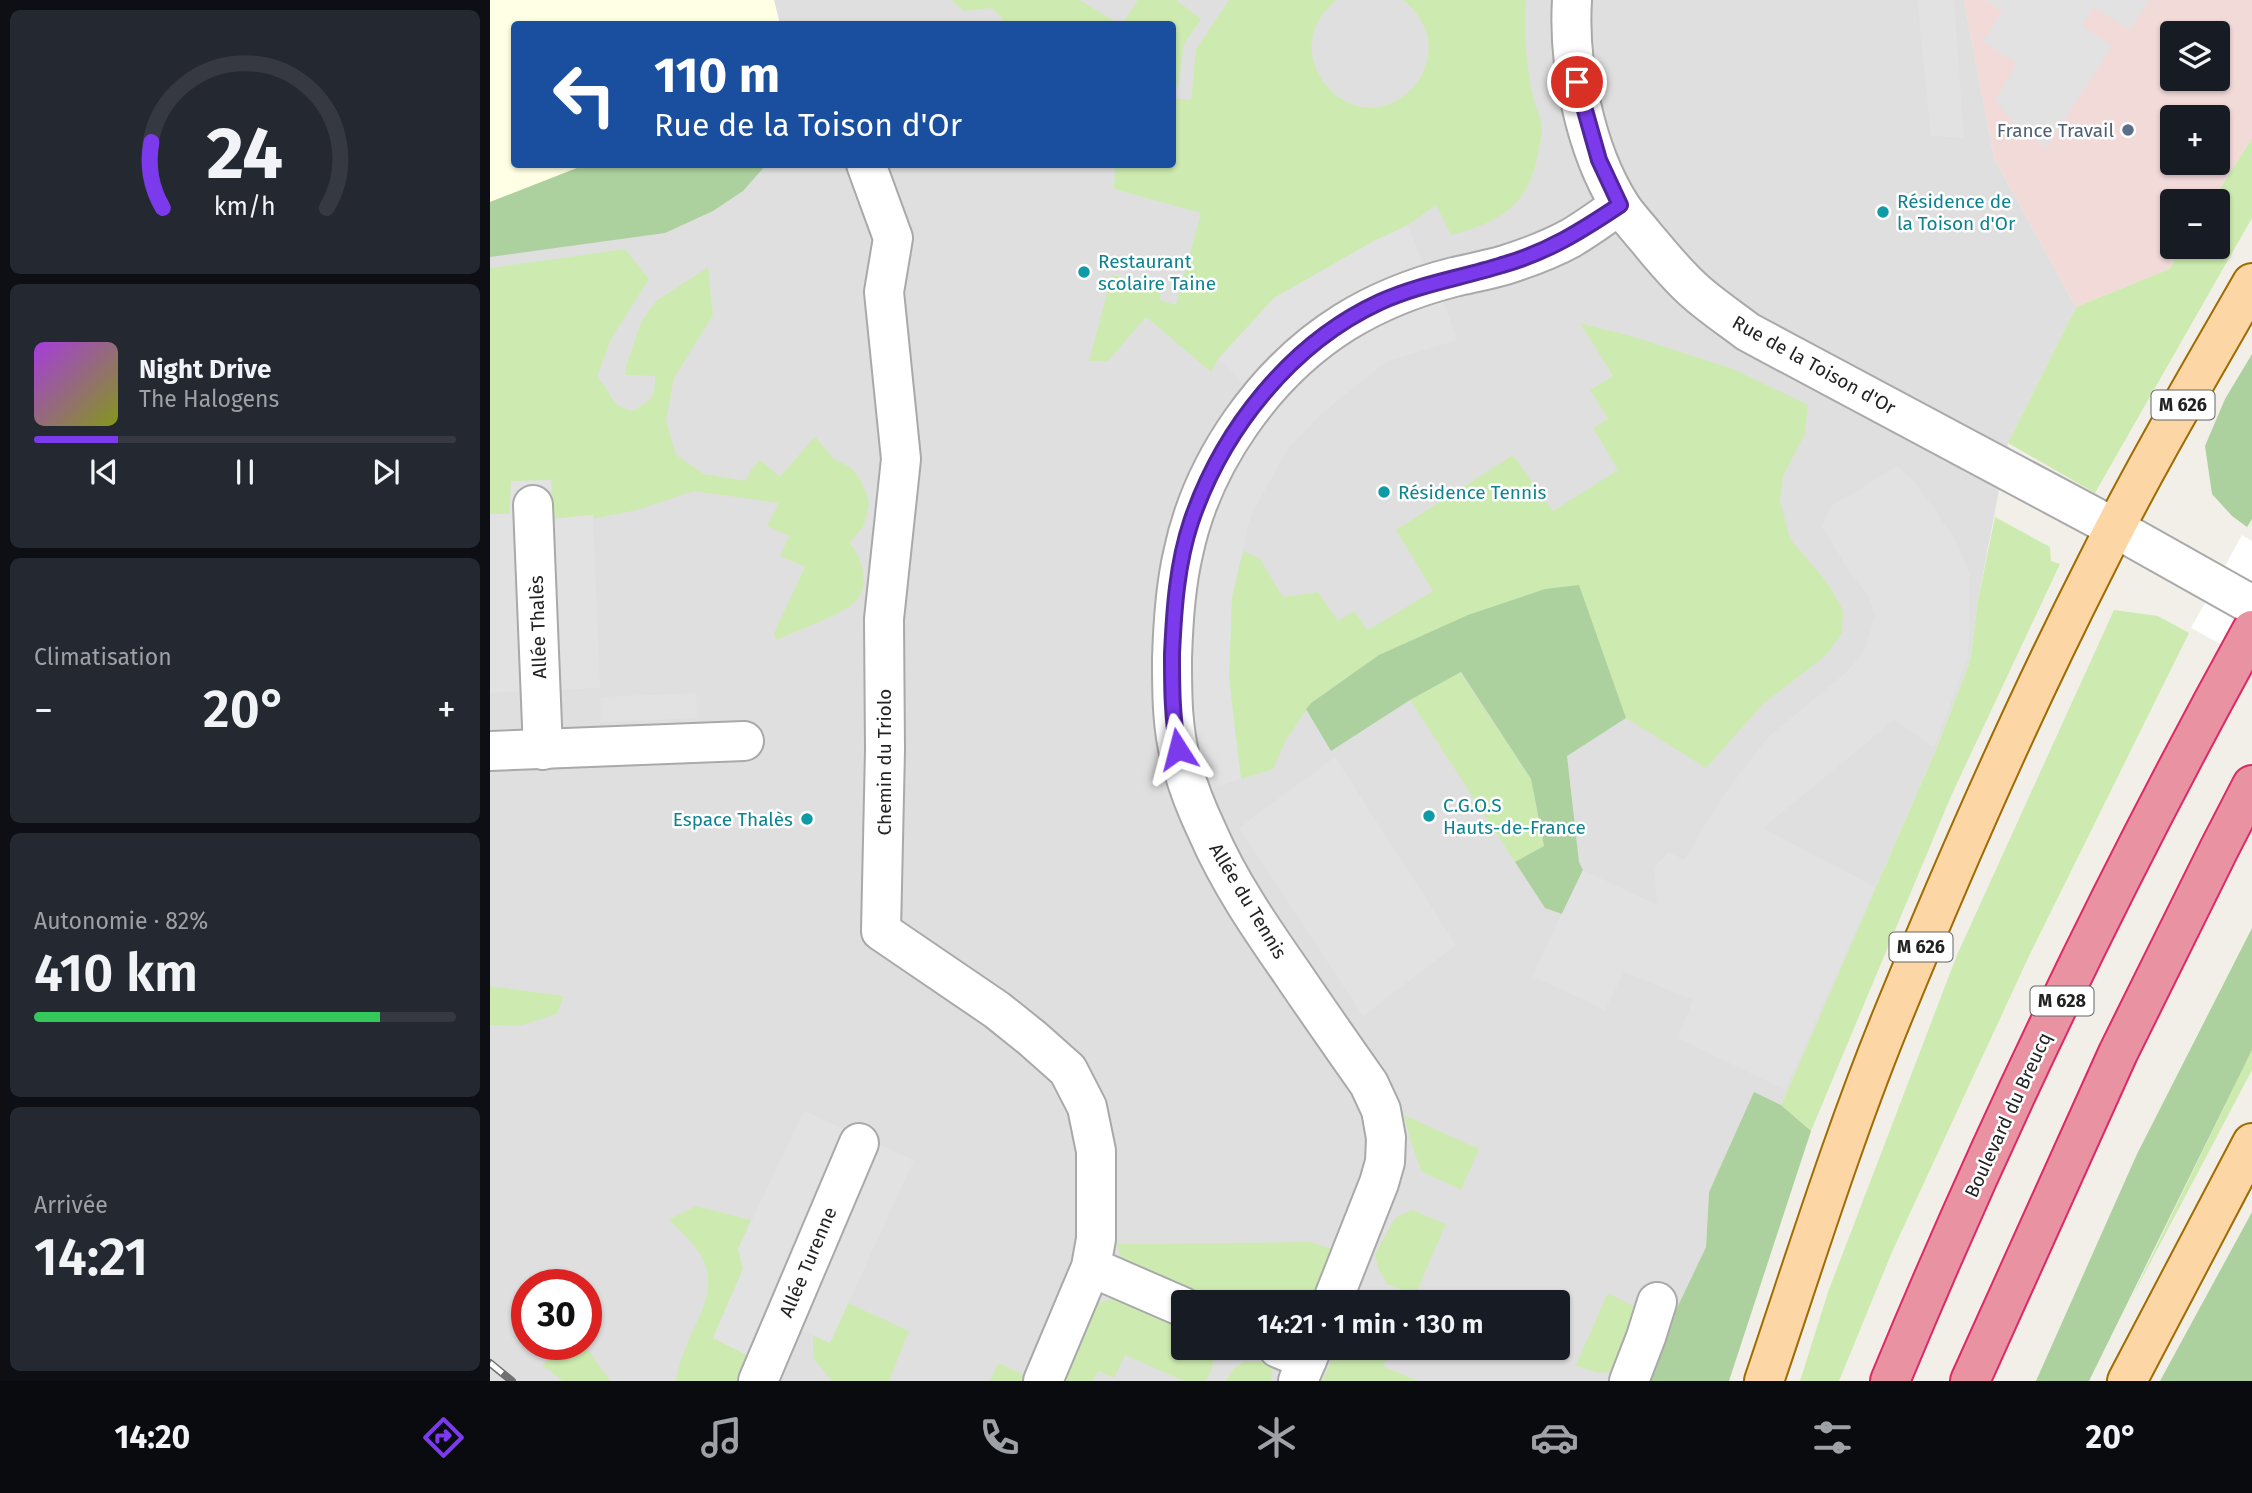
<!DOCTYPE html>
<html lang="fr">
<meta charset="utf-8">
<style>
body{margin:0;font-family:"Fira Sans",sans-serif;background:#242831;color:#f1f3f6;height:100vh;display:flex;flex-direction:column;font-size:26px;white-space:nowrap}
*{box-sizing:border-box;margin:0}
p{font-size:23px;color:#9ea1a6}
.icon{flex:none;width:38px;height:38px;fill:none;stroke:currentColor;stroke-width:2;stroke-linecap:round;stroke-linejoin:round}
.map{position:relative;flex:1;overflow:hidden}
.drawer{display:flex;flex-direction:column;gap:10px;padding:10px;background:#0d0f14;width:490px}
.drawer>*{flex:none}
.banner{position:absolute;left:21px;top:21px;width:665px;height:147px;border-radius:7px;box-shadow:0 2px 5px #0004;background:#1a4fa0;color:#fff;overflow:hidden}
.fabs{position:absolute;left:1670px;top:21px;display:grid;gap:14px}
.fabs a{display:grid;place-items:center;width:70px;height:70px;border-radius:7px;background:#171b24;box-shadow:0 2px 5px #0004;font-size:35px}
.speed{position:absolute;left:21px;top:1269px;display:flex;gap:14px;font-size:35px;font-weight:700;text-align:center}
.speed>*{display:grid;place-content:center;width:91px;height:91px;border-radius:50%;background:#171b24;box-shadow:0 2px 5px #0004;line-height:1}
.speed .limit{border:10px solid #d22;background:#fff;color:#111}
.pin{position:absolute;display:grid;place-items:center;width:60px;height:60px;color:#fff;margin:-30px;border:4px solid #fff;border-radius:50%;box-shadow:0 2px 7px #0007}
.me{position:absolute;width:77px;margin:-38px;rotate:351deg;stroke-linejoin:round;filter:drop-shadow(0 0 5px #0008)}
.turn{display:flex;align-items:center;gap:24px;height:147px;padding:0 28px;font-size:32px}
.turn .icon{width:91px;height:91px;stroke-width:2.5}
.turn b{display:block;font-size:49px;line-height:60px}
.big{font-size:52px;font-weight:600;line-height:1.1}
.drawer .tile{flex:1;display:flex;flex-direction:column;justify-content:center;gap:10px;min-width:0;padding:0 24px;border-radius:10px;background:#242831}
.drawer .dial{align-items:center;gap:0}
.dial svg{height:182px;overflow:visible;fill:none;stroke:#363941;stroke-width:7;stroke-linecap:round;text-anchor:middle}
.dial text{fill:#f1f3f6;stroke:none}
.song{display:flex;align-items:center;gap:21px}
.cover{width:84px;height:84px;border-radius:10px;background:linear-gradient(135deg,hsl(280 70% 55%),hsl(70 70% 35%))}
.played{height:7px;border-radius:4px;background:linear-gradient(90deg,#7c3aed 20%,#363941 20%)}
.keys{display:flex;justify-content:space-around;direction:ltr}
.heat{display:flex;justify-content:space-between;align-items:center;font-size:38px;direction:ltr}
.charge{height:10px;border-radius:5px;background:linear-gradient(90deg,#34c759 82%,#363941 0)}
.trip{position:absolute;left:681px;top:1290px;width:399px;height:70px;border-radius:7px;background:#171b24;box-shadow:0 2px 5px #0004;font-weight:600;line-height:70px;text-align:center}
.menu{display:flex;height:112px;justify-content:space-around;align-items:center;background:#090b0e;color:#9ea1a6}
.menu .icon{width:49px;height:49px}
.menu .active{color:#7c3aed}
.menu b{font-size:32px;color:#f1f3f6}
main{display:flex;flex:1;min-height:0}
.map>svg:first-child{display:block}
.residential{fill:#e0dfdf;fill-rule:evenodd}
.commercial{fill:#f2dad9;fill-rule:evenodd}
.education{fill:#ffffe5}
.grass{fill:#cdebb0}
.forest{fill:#add19e}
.parking{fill:#e2e2e2}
.pier{fill:#fff}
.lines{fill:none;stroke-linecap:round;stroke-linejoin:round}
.minor-casing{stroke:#a9a9a9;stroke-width:42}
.major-casing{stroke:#a06b00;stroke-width:42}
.highway-casing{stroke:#dc2a67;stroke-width:42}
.minor{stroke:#fff;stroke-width:38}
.major{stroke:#fcd6a4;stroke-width:38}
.highway{stroke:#e892a2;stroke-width:38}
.rail-casing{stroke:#707070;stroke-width:8}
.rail{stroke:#fff;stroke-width:5;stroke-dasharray:16;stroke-linecap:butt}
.route-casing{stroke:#51269a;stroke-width:18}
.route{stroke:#7c3aed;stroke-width:12}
.service-dot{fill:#5c6f8a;stroke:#fff;stroke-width:2.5}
.culture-dot{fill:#0f9aa8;stroke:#fff;stroke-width:2.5}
.labels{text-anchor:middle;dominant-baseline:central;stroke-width:5;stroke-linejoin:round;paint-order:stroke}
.shield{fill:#fff;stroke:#646464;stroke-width:2}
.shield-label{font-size:18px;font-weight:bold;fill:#222}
.service-label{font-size:19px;fill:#4e5e75;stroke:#fff;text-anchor:end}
.culture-label{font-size:19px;fill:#0d838f;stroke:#fff;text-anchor:start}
.street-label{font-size:19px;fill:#222;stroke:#fff}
</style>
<main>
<section class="drawer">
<div class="tile dial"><svg viewBox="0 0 100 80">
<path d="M14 69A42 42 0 1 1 86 69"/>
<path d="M14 69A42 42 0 0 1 9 40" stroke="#7c3aed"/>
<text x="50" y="56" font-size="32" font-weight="700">24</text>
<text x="50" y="72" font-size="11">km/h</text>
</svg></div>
<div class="tile">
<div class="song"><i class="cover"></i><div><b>Night Drive</b><p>The Halogens</p></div></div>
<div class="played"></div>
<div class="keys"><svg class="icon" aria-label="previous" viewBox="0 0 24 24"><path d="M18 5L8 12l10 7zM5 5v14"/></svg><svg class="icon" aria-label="pause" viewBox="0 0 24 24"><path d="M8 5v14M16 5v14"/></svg><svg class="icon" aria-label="next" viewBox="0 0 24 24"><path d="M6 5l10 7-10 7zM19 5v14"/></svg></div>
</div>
<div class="tile"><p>Climatisation</p>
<div class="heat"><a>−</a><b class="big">20°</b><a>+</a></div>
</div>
<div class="tile"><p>Autonomie · 82%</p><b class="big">410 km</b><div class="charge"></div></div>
<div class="tile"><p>Arrivée</p><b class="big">14:21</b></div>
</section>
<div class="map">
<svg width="1762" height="1381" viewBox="0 0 1762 1381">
<rect width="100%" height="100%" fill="#f2efe9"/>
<!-- residential -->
<path class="residential" d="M0,0H1474L1504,158L1586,307L1518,443L1488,600L1480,661L1447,747L1291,1105L1265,1093L1219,1192L1216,1247L1152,1381H0ZM24,24H682V164H24ZM37,1284H96V1344H37ZM693,1302H1068V1348H693Z"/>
<!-- commercial -->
<path class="commercial" d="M1474,0H1762V138L1722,201H1682V247H1693L1679,269L1586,307L1504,158ZM1682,33H1727V79H1682ZM1682,117H1727V163H1682Z"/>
<!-- education -->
<path class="education" d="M0,0H284L290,24H24V164L97,165L0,202Z"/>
<!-- grass -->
<g class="grass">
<path d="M461,0H590L629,24H514L511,17L502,8L474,11Z"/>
<path d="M648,0H686L711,19L694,44L688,87L683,88L682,24H632Z"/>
<path d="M739,0H847C781,50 858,144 917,93C929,83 935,71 938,56C942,34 930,13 913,0H1036C1034,32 1036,65 1043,96C1045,107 1051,117 1052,127C1053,135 1049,145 1048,154C1038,206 1010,222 961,235L946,205L918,225L884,241L784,298L728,359L721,372L656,317L618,361H599L622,275L671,285L670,300L686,305L711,213L624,189L625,165L682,164L683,98L701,100L706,49Z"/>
<path d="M1762,138V218L1605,493L1518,443L1586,307L1679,269L1693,247H1727V201H1722Z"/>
<path d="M135,249L159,279L121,339L107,377C122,391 119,407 143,411C161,400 165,398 165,376L136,375V366L151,322L166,301L218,267L223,315L184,378L176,420L186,455L214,474L256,481L261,470L270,460L290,477L325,436L343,458L361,468L370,479L377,495L379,505L374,525L360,543C372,558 380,583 367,600C357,613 304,632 286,640L284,633L315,567L290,556L299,536L277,526L289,503L204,491L147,510L102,519V515L63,519L62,512L21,481L20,514H0V268Z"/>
<path d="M1090,323L1141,336L1243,369L1318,405L1315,434L1293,476L1290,500L1300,539L1336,581L1353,610L1352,633L1335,656L1273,704L1216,768L1136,718L1088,585L859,676L821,703L796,740L783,769L751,779C741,708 726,620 754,551L770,559L793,597L828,592L848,621L864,611L878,630L943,591L906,530L1023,455L1063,511L1128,470L1103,428L1118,419L1100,390L1123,376Z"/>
<path d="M1505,517L1560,547L1561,561L1570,564L1462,794L1321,1131L1291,1105L1447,747L1480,661L1488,600Z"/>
<path d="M1624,610L1668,616L1699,633L1539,956L1402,1252L1349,1381H1310L1338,1292L1467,955Z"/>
<path d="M970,672L1041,779L1054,846L1025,862L920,700Z"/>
<path d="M0,986L74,996L67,1014L29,1026L0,1025Z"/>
<path d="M1762,1050V1070L1640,1301L1754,1066Z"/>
<path d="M914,1115L989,1149L971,1190L931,1171L920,1139Z"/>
<path d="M206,1206L261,1220L248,1249L253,1269L223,1338L257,1355L246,1381H187L186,1378C202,1308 254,1282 178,1220Z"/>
<path d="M922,1210L956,1224L925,1295L897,1284L888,1268L885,1254L905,1218Z"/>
<path d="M821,1242L845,1250L822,1302H709L634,1264L626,1244Z"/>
<path d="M1118,1293L1145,1307C1141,1322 1134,1367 1119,1372C1109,1375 1095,1369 1086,1365Z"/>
<path d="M630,1295L693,1323V1348H720C725,1361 724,1369 715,1381H694L635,1355L624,1378L608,1371L603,1381H574L599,1321L608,1304Z"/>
<path d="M358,1303L419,1331L399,1381H342L323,1358V1335L340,1342Z"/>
<path d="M79,1344H94L120,1381H73L52,1365Z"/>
<path d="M847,1348H901L893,1366L928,1381H832Z"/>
<path d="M755,1361L771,1362L783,1366L781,1381H736L743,1369Z"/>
<path d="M508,1363L534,1375L532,1381H500Z"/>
</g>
<!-- forest -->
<g class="forest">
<path d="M97,164H276V165L253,191L223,211L175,233L0,257V202Z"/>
<path d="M1762,354V519L1757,527L1742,516L1722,494L1715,446L1735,399Z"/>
<path d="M1089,585L1136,718L1077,756L1089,862L1093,870L1072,914L1055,908L1025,862L1054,846L1041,779L971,672L920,700L841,751L816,709L821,703L889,655L978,615L1055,589Z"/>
<path d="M1762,928V1050L1599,1381H1546L1647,1154Z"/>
<path d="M1264,1092L1291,1105L1321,1131L1239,1381H1152L1216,1247L1219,1192Z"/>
<path d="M1762,1212V1381H1670Z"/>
</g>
<!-- parking -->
<g class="parking">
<path d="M1427,0H1464L1474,138L1441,136Z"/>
<path d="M1495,0H1659L1640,30L1604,7L1592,26L1622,46L1556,148L1522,122L1505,99L1527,64L1493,42L1512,11Z"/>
<path d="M918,225L933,264L952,297L967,340L896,362L867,385L831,414L798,448L776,488L761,515L742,597L739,678L751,779L718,790L708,759L701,715L697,626L718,531L741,468L785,411L728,359L784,298L884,241Z"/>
<path d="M1407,466L1424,482L1445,510L1467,543L1480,575L1479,640L1477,659L1444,747L1404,720L1273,828L1385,887L1295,1090L1188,1038L1203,1000L1134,972L1115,1010L1042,976L1093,870L1167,905L1164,867L1179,852L1194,860L1230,800L1277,738L1357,672L1374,651L1385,617L1379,597L1363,577L1332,527L1340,507Z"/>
<path d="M61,480L63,519L103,515L110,688L0,693V514H20L21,481Z"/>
<path d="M206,693L207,718L111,722L110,697Z"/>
<path d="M845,757L966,945L873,1016L749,828Z"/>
<path d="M314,1111L424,1160L340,1343L275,1314L257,1355L223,1338L253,1269L248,1249Z"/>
</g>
<!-- pier -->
<path class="pier" d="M1752,535L1762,541V661L1701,628Z"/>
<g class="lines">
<!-- minor casing -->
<g class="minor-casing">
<g id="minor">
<path d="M1082,0C1078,65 1095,149 1130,205C1136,215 1146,225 1153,234C1170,254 1187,276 1207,293C1223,307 1241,319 1258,332L1625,528L1762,605"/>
<path d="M376,164L403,238L394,292L411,459L394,619L395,750L391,931L507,1010L542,1038L578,1070L597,1107L606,1151V1239L601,1267L553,1381"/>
<path d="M43,505L53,750"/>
<path d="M0,751L254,741"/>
<path d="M601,1267L693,1307"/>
<path d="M842,1302L889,1183L895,1162L896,1138L891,1110L879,1084C853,1047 827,1010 802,973C770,927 739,882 717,831C707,810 698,787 692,765C682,730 682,695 682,659C683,624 685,588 693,554C712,462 775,372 855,322C889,301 925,287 964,277C981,273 998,270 1015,265C1037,258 1061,249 1081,238C1098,228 1114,216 1130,205"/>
<path d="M788,1348L817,1360"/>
<path d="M268,1381L369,1143"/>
<path d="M808,1381L822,1348"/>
<path d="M1139,1381L1156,1337L1167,1302"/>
</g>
</g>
<!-- major casing -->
<g class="major-casing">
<g id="major">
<path d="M1274,1381C1316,1257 1355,1131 1405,1010C1466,861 1531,713 1604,569C1652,472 1708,377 1762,283"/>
<path d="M1637,1381L1762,1143"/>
</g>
</g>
<!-- highway casing -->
<g class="highway-casing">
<g id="highway">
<path d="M1400,1381C1506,1125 1628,873 1762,630"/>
<path d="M1480,1381L1628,1053L1729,849L1762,785"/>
</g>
</g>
<!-- minor -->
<use href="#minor" class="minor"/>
<!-- major -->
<use href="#major" class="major"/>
<!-- highway -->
<use href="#highway" class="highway"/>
<!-- rail casing -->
<g class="rail-casing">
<path id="rail" d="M0,1363L22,1381"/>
</g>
<!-- rail -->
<use href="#rail" class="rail"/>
</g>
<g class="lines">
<!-- route casing -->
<g class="route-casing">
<path id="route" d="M688,749C682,717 682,686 682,654C684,610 687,564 701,522C732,430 801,343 890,302C930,284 971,278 1012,265C1058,252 1091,231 1130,205L1109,160L1087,82"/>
</g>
<!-- route -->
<use href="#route" class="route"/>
</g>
<!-- markers -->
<circle class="service-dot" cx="1638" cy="130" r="7"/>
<g class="culture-dot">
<circle cx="1393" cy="212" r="7"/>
<circle cx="594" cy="272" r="7"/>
<circle cx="894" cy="492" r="7"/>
<circle cx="939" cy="816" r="7"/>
<circle cx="317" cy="819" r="7"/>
</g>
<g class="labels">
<!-- shield labels -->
<g class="shield">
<rect x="1661.5" y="390.5" width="63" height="29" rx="5"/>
<rect x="1399.5" y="932.5" width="63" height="29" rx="5"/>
<rect x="1540.5" y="986.5" width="63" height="29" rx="5"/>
</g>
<g class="shield-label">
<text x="1693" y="405">M 626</text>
<text x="1431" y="947">M 626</text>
<text x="1572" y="1001">M 628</text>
</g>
<!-- service labels -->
<g class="service-label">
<text x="1624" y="130">France Travail</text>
</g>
<!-- culture labels -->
<g class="culture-label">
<text x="1407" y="201">Résidence de<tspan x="1407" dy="22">la Toison d'Or</tspan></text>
<text x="608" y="261">Restaurant<tspan x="608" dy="22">scolaire Taine</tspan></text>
<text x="908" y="492">Résidence Tennis</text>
<text x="953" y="805">C.G.O.S<tspan x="953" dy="22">Hauts-de-France</tspan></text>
<text x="303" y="819" text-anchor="end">Espace Thalès</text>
</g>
<!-- street labels -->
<g class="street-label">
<text transform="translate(1324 365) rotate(29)">Rue de la Toison d'Or</text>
<text transform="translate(48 627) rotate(-92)">Allée Thalès</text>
<text transform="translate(394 762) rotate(-90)">Chemin du Triolo</text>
<text transform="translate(758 901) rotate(59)">Allée du Tennis</text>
<text transform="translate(1518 1115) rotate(-65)">Boulevard du Breucq</text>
<text transform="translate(318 1262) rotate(-67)">Allée Turenne</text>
</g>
</g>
</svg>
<div class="fabs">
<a><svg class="icon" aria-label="layers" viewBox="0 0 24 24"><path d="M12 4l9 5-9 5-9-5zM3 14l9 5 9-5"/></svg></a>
<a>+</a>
<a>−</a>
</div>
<div class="speed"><div class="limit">30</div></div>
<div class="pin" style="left:1087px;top:82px;background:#d93025"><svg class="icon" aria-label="arrive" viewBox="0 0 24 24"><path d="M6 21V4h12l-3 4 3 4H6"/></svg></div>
<svg class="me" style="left:688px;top:749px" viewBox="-20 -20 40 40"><path d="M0-17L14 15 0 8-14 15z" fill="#7c3aed" stroke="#fff" stroke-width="4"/></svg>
<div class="trip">14:21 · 1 min · 130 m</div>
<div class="banner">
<div class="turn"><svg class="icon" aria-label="left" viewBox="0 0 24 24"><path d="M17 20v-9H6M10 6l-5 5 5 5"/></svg><div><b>110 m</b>Rue de la Toison d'Or</div></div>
</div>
</div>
</main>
<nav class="menu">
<b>14:20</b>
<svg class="icon active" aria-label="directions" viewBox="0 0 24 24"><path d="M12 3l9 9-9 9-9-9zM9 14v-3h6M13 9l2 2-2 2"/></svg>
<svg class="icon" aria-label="music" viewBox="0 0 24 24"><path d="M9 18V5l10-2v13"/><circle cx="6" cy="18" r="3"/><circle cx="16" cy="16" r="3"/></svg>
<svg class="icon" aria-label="phone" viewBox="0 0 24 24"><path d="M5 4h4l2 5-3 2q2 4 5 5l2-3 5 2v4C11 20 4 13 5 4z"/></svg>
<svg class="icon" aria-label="climate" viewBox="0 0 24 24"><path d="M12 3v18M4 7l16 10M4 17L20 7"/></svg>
<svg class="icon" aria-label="car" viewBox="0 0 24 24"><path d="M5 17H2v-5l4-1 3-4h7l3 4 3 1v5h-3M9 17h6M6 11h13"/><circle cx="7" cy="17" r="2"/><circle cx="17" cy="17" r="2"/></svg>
<svg class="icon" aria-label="filters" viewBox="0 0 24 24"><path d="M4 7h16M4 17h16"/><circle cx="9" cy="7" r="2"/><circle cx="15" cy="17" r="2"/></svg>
<b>20°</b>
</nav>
